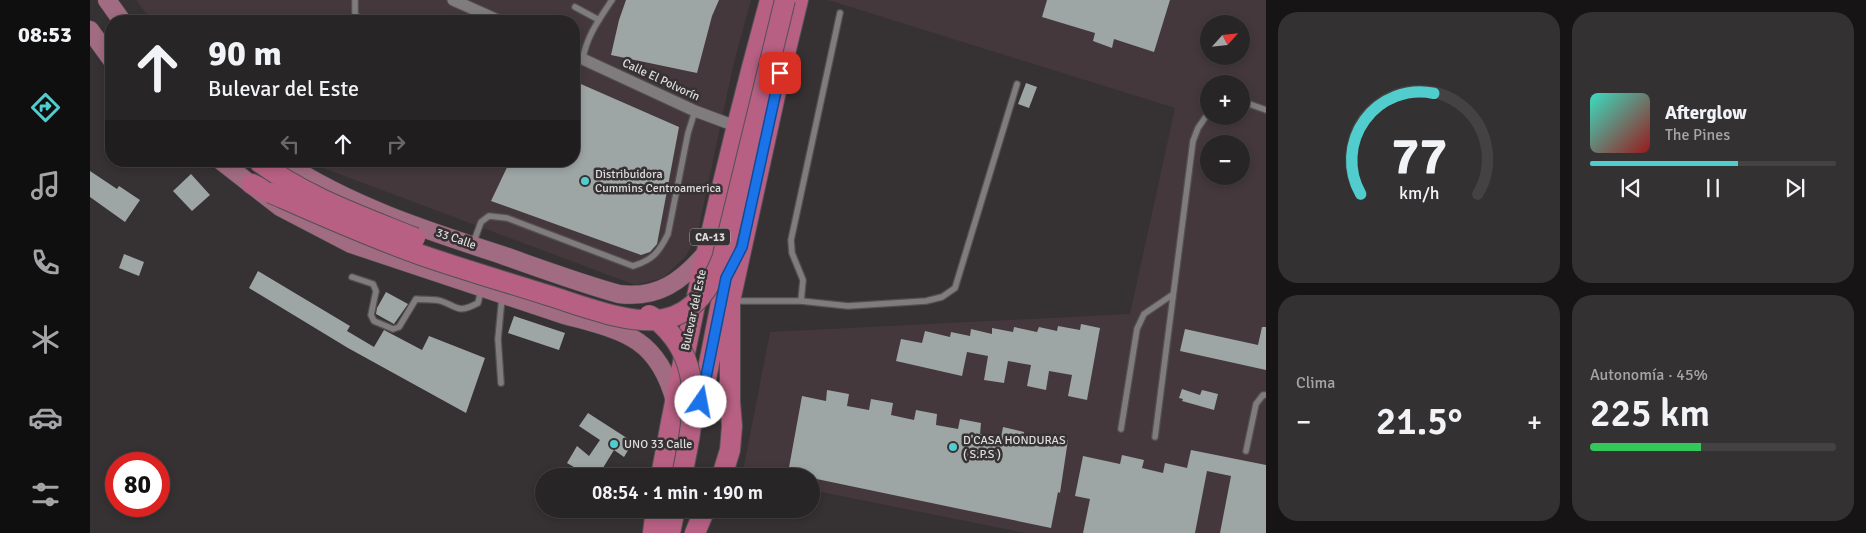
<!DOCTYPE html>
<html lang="es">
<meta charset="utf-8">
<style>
body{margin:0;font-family:Signika,sans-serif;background:#343132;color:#f1f3f6;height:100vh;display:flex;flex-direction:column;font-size:19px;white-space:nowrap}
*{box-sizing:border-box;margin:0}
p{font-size:16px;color:#a5a5a7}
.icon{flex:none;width:28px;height:28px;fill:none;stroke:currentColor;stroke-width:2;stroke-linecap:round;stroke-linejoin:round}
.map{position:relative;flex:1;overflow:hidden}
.details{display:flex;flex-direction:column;gap:12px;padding:12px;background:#161415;width:600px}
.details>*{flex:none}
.top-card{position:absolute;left:15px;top:15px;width:475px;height:152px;border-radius:20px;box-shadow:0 2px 8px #0003,0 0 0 1px #444243;background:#282526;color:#f1f3f6;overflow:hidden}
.needle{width:32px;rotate:63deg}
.fabs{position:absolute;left:1110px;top:15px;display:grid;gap:10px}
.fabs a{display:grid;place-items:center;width:50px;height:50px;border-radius:50%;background:#282526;box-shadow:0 2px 8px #0003,0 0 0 1px #444243;font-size:25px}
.speed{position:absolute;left:15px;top:452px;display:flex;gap:10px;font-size:25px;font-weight:700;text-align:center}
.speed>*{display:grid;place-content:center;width:65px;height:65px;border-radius:50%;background:#282526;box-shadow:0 2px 8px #0003,0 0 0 1px #444243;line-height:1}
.speed .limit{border:8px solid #d22;background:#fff;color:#111}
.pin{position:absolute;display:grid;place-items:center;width:42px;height:42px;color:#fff;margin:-21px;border-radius:10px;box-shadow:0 2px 8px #0006}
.me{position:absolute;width:55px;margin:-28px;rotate:12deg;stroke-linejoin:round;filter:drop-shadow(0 0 4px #0008)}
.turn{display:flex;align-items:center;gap:18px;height:105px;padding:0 20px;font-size:22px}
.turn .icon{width:65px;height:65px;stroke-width:2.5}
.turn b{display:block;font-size:35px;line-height:42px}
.lanes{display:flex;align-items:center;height:48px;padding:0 20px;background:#0003;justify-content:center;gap:25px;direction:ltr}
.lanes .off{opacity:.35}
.big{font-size:38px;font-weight:600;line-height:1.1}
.details .widget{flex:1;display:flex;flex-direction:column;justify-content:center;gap:8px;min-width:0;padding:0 18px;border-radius:20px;background:#343132}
.details .dial{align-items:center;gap:0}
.dial svg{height:130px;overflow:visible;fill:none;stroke:#444243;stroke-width:7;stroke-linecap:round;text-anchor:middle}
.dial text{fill:#f1f3f6;stroke:none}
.song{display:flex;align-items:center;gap:15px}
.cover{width:60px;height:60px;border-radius:8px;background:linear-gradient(135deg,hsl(170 70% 55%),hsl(0 70% 35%))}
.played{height:5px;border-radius:2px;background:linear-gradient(90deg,#52cdce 60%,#444243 60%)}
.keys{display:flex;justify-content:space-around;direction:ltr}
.heat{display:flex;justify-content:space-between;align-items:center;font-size:28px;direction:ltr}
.charge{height:8px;border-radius:4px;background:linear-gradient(90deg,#34c759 45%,#444243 0)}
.details .tiles{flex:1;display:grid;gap:12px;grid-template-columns:repeat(2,1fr)}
.trip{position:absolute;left:445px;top:468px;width:285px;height:50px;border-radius:25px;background:#282526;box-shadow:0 2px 8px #0003,0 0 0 1px #444243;font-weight:600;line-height:50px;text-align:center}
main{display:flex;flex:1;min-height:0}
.tab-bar{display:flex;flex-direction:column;width:90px;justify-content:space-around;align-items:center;background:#100f0f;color:#a5a5a7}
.tab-bar .icon{width:35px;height:35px}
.tab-bar .current{color:#52cdce}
.tab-bar b{font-size:22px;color:#f1f3f6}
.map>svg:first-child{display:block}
.built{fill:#44383c;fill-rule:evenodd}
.building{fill:#9ea5a5}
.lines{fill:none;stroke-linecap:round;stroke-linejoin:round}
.lane-casing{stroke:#535051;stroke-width:8}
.street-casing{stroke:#535051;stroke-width:13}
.primary-casing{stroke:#535051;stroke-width:19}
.highway-casing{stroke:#535051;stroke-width:22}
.lane{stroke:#807b7d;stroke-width:5.5}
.street{stroke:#807b7d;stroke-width:11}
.primary{stroke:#a16b81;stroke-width:18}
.highway{stroke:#b76083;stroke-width:20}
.highway-bridge-casing{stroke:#535051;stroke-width:22;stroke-linecap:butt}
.highway-bridge{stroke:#b76083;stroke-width:20}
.route-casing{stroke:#114b97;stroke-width:12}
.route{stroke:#1a73e8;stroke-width:9}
.poi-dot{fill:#52cdce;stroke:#363132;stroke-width:2}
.labels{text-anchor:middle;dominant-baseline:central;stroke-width:5;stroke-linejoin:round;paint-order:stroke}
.shield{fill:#363132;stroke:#aca9aa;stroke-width:1}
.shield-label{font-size:11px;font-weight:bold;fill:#dfdcdd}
.street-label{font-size:12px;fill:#dfdcdd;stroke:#363132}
.poi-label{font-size:12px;fill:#dfdcdd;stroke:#363132;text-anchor:start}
</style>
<main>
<nav class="tab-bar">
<b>08:53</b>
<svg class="icon current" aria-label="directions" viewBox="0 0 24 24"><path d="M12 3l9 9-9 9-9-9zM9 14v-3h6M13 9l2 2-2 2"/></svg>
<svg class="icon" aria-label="music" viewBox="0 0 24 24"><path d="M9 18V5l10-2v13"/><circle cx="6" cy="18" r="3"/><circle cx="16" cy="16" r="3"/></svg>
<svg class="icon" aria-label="phone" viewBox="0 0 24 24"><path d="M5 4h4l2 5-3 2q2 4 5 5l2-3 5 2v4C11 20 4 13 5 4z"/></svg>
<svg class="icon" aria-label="climate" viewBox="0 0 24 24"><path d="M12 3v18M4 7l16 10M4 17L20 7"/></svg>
<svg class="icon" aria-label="car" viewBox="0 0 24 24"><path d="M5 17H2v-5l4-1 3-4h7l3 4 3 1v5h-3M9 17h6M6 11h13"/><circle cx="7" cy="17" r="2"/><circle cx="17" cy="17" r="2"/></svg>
<svg class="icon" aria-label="filters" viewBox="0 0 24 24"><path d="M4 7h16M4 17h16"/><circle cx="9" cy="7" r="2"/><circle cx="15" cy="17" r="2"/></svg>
</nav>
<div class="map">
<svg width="1176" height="533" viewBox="0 0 1176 533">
<rect width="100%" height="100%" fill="#363132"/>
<!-- built -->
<g class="built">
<path d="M46,0H661L644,62L607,236L596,256L573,278L545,285L225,165L219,161H484V21H62Z"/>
<path d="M738,0H1176V533H935L721,490V476H652L680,332L1040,314L1085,108ZM1119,24H1151V56H1119ZM1119,84H1151V116H1119ZM1119,144H1151V176H1119Z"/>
</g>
<!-- building -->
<g class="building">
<path d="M536,0H629L622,16L607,73L521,55L529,20Z"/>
<path d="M957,0H1080L1064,52L1024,39L1022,48L1003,41L1005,33L952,17Z"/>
<path d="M484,81L589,127L567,244L560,252L551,255L401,201L420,161H484Z"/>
<path d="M936,83L947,87L939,108L928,104Z"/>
<path d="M0,171L27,189L29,186L50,200L35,222L0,197Z"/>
<path d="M101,174L120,195L102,211L83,191Z"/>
<path d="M34,254L54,262L49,276L29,268Z"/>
<path d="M168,271L260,326L257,331L284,347L294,330L332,350L339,336L395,358L376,413L258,348L159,288Z"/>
<path d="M296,292L318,304L304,324L286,314L287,308Z"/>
<path d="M424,316L475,333L469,350L418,333Z"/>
<path d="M991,324L1010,328L997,400L978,396L982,375L959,371L956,390L937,386L941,365L918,361L914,383L894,380L898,356L877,352L872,376L806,361L811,339L832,343L835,331L860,337L861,332L880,336L881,329L902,334V328L923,332L924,327L947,332L949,327L967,331L968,326L990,330Z"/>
<path d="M1172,327H1176V370L1090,351L1095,329L1168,345Z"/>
<path d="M1092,389L1110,395L1112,390L1128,394L1124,410L1092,401L1093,399L1089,398Z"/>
<path d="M737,390L759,394L757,406L779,410L781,399L803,403L801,415L824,420L826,410L847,414L846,425L868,429L870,419L891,423L890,434L911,438L913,427L934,432L933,443L955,447L957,436L978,440L970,493L968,492L961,528L698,473L712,396L736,401Z"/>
<path d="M498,413L543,442L534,457L524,450L508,476H499L477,463L487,446L499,456L510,440L489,426Z"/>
<path d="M1101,450L1176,465V533H1130L1141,476L1117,471L1105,533H993L1000,499L985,496L993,456L1030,464L1032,455L1054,460L1052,468L1073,473L1075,463L1097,468Z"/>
</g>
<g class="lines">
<!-- lane casing -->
<g class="lane-casing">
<g id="lane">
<path d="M265,0V13L269,21"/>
<path d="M485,7L509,20"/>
<path d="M493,59C496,37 510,18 522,0"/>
<path d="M1151,101L1176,110"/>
<path d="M383,244L391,222L399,216L417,218L543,266C563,260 569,252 578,234L598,133L605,111"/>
<path d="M262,277L283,284L286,291L281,315L284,321L303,329L309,327L326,299C334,300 344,299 351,301C369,307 367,314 388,303L391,290"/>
<path d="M644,301H711L758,306L836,301L852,297L865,288L927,84"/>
<path d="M711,301L713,280L702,253L701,240L750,13"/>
<path d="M411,383L408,339L412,297"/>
<path d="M1031,429L1047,329L1054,314L1082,295"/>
<path d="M1065,437L1103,141L1108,128L1119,112"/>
<path d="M1156,451L1166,404L1173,395H1176"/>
</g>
</g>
<!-- street casing -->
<g class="street-casing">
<g id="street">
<path d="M363,0L410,21"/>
<path d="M484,55L605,111L648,127"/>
</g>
</g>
<!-- primary casing -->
<g class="primary-casing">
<g id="primary">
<path d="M17,0L32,21"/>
<path d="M0,30L21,59"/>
<path d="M131,161L190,207L261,244L474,315C533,331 567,336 585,401"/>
<path d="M192,161C258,205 335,230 409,254C449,268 489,283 529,294C568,299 592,281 616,253"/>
</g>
</g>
<!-- highway casing -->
<g class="highway-casing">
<g id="highway">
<path d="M162,184L181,193"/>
<path d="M605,421L614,389L632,298"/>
<path d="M571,476C600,316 637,157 680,0"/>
<path d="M632,476L640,450L642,426L640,402V301L686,91L708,0"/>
<path d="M563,533L566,509"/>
<path d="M580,533L585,509"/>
<path d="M605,533L615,509"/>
</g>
</g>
<!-- lane -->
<use href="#lane" class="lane"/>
<!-- street -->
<use href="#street" class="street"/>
<!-- primary -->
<use href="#primary" class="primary"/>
<!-- highway -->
<use href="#highway" class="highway"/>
<!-- highway-bridge casing -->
<g class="highway-bridge-casing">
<g id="highway-bridge">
<path d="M168,161C215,197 271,216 325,238"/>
<path d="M181,193C231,215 282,238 334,256C375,270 416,282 457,295C490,305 541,326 574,319C605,313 621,286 632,259L695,0"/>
<path d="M559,315C569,320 577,329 584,338C614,379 601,430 592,476"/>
</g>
</g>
<!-- highway-bridge -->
<use href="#highway-bridge" class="highway-bridge"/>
</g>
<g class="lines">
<!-- route casing -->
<g class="route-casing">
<path id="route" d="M611,402L636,278L652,247L690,73"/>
</g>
<!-- route -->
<use href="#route" class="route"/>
</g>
<!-- markers -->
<g class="poi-dot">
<circle cx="495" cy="181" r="5"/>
<circle cx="524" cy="444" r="5"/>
<circle cx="863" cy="447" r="5"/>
</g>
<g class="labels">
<!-- shield labels -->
<rect class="shield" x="600" y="228.5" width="40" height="17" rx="4"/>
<g class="shield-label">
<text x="620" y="237">CA-13</text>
</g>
<!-- street labels -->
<g class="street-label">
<text transform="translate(571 80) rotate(25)">Calle El Polvorín</text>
<text transform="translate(366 239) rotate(19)">33 Calle</text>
<text transform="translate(604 310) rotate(-78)">Bulevar del Este</text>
</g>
<!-- poi labels -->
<g class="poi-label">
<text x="505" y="174">Distribuidora<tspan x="505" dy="14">Cummins Centroamerica</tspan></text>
<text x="873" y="440">D'CASA HONDURAS<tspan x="873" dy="14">( S.P.S )</tspan></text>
<text x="534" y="444">UNO 33 Calle</text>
</g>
</g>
</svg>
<div class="fabs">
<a><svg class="needle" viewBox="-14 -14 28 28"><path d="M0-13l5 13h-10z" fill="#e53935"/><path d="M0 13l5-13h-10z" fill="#a5a5a7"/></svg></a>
<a>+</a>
<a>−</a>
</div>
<div class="speed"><div class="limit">80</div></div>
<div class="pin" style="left:690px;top:73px;background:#d93025"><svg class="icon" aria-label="arrive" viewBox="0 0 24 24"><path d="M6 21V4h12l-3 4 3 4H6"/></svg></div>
<svg class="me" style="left:611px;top:402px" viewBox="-20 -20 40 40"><circle r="19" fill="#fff"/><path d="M0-13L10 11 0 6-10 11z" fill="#1a73e8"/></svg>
<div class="trip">08:54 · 1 min · 190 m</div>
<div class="top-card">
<div class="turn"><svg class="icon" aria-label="ahead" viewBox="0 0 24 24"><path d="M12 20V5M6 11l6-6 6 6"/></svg><div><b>90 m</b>Bulevar del Este</div></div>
<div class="lanes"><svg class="icon off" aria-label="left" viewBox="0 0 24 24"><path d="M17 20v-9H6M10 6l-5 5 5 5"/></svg><svg class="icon" aria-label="ahead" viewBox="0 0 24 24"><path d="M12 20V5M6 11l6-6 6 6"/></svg><svg class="icon off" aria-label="right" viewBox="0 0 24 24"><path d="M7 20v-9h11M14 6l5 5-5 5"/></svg></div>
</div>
</div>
<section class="details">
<div class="tiles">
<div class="widget dial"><svg viewBox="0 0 100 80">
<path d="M14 69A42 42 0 1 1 86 69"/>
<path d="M14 69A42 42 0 0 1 59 7" stroke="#52cdce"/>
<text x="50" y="56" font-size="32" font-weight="700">77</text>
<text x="50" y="72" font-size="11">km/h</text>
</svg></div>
<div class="widget">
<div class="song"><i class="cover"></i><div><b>Afterglow</b><p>The Pines</p></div></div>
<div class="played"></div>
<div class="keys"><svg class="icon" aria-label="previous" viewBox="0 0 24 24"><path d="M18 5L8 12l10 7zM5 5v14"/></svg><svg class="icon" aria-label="pause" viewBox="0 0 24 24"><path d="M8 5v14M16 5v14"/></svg><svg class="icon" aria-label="next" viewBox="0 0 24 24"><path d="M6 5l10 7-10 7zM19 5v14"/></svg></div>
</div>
<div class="widget"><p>Clima</p>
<div class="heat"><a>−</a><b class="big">21.5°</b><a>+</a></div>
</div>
<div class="widget"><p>Autonomía · 45%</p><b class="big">225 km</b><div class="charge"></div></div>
</div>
</section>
</main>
